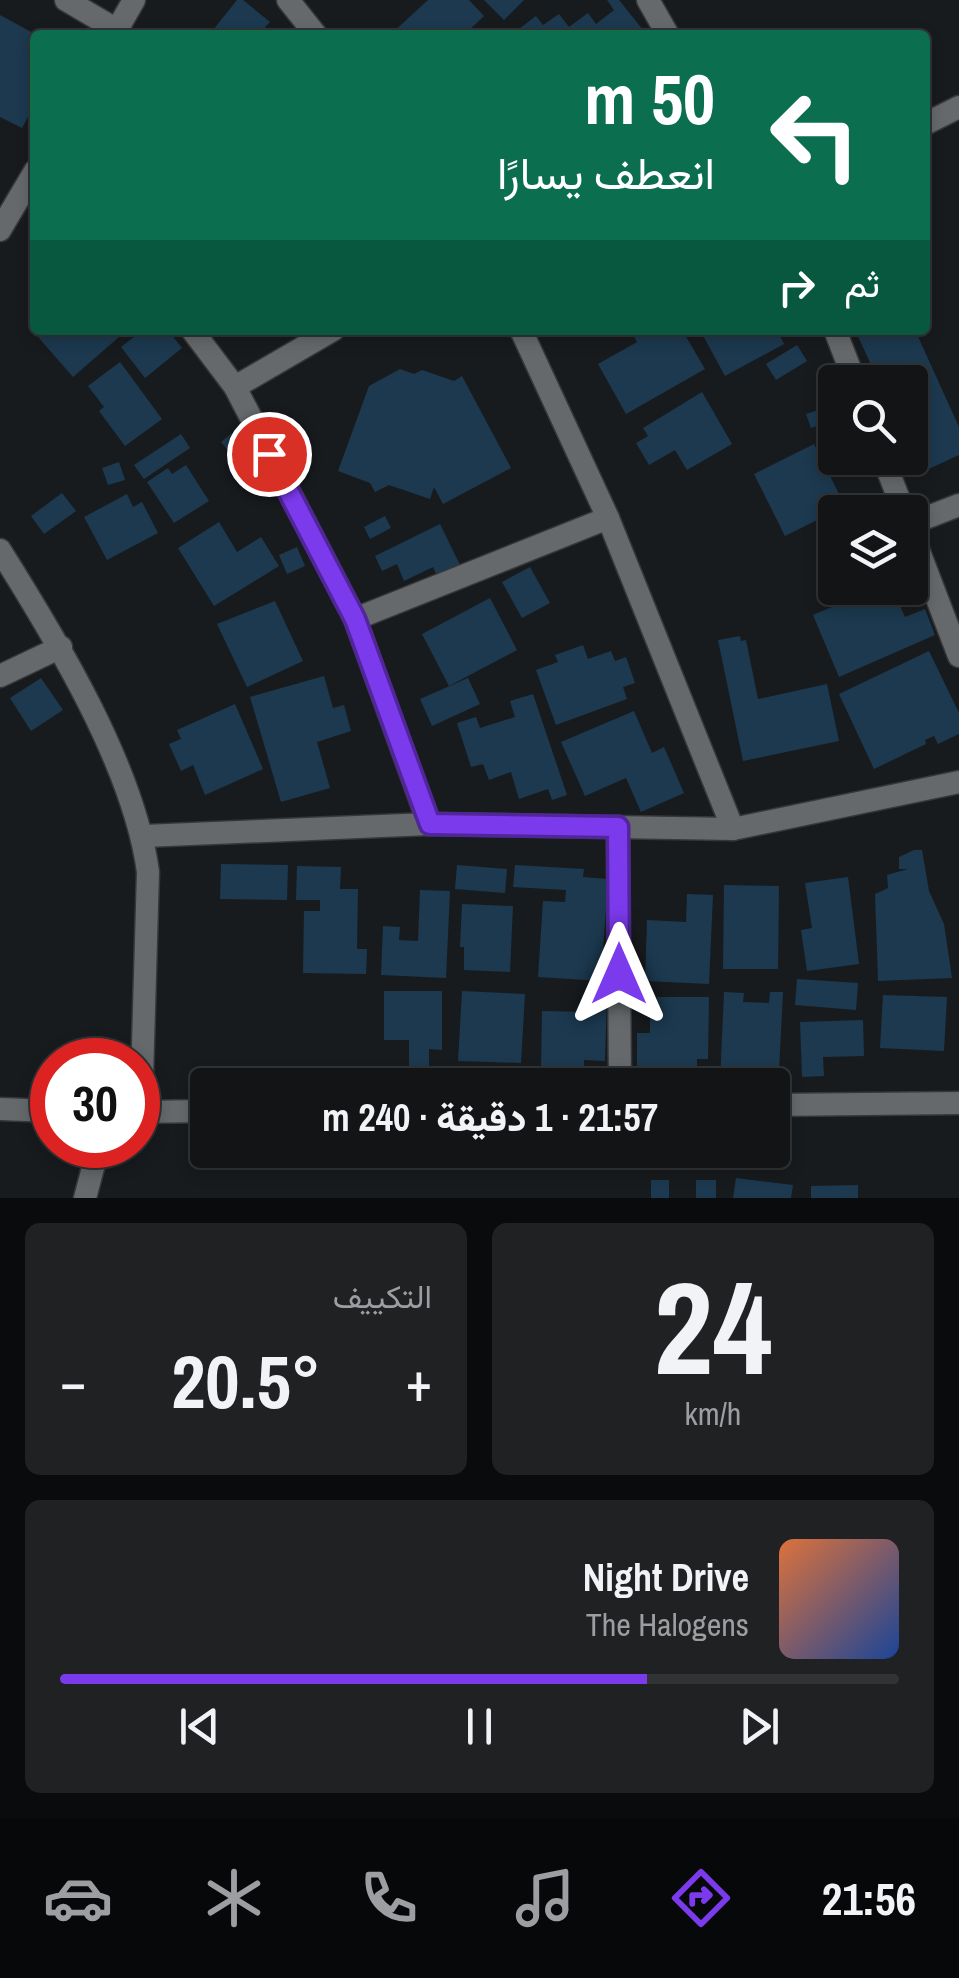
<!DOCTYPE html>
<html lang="ar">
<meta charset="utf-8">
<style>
body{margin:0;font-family:"Archivo Narrow",Vazirmatn,sans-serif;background:#1f2123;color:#f1f3f6;direction:rtl;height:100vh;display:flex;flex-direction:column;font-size:38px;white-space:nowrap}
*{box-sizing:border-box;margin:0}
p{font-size:32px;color:#9c9ea1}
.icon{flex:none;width:55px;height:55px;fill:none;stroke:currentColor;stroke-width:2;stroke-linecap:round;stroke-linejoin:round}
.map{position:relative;height:1198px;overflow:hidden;direction:ltr}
.drawer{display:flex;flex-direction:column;gap:25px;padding:25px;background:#0a0b0c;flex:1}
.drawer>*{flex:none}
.guide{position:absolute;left:30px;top:30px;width:900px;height:305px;border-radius:10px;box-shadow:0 5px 15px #0003,0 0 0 2px #313335;direction:rtl;background:#0b6e4f;color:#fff;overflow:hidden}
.controls{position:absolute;left:818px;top:365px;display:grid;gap:20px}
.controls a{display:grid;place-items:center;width:110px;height:110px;border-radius:10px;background:#121416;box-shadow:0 5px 15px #0003,0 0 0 2px #313335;font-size:50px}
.speed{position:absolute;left:30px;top:1038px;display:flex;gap:20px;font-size:50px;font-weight:700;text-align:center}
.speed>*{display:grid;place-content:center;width:130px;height:130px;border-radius:50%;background:#121416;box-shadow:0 5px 15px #0003,0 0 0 2px #313335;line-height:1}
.speed .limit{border:15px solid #d22;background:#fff;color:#111}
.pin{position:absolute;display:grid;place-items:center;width:85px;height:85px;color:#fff;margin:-42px;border:5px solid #fff;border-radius:50%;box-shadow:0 2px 10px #0007}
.me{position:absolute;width:110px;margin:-55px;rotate:0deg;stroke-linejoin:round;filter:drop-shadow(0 0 8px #0008)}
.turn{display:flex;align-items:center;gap:35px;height:210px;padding:0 50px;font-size:45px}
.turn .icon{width:130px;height:130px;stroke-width:2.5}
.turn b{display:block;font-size:70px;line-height:85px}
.then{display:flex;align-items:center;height:95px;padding:0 50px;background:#0003;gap:20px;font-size:38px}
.big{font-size:75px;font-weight:800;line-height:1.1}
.drawer .card{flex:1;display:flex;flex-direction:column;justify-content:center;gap:15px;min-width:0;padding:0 35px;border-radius:15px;background:#1f2123}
.drawer .dial{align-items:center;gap:0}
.dial b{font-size:130px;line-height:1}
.song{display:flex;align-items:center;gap:30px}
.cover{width:120px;height:120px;border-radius:15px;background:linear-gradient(135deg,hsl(20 70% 55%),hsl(220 70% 35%))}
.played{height:10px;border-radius:5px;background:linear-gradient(90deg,#7c3aed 70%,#313335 70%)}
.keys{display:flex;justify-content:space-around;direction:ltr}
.heat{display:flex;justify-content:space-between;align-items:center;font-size:55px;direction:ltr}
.drawer .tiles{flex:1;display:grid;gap:25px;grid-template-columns:1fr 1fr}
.card:last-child{grid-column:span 2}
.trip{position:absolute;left:190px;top:1068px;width:600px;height:100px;border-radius:10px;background:#121416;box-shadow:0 5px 15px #0003,0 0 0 2px #313335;font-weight:800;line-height:100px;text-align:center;direction:rtl}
.dock{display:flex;height:160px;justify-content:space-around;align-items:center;background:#070809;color:#9c9ea1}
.dock .icon{width:70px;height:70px}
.dock .on{color:#7c3aed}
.dock b{font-size:45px;color:#f1f3f6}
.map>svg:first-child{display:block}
.building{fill:#1c394f}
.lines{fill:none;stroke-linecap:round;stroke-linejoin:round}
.minor-casing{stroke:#353739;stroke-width:25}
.minor{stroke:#65696c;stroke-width:22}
.route-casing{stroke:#51269a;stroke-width:25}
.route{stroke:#7c3aed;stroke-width:18}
</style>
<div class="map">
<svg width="959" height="1198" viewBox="0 0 959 1198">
<rect width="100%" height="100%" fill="#181b1e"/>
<!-- building -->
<g class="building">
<path d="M237,0H243L270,22L265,27L276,35H209Z"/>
<path d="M428,0H469L484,16L468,31L471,35H390Z"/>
<path d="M484,0H524L504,20Z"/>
<path d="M607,0H619L643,30L637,35H511L536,16L543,25L559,14L569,27L588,13L596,24L614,10Z"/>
<path d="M0,15L35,34V104L22,128L0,117Z"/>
<path d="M32,330H127L73,377Z"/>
<path d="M143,330H168L182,348L145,378L121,347Z"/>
<path d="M630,330H682L705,369L626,414L598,364L637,342Z"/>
<path d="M700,330H777L784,344L725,376Z"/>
<path d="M855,330H915L959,427V455L920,473L910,452V382H879Z"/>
<path d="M797,345L807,361L776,380L766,364Z"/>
<path d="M120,362L162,419L125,446L99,411L104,407L88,386Z"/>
<path d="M400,369L414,374L422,370L454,381L462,376L511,468L443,504L434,487L430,499L389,485L375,492L370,483L338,471L369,386Z"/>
<path d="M702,392L732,444L687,470L675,450L649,465L636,443L648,436L643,428Z"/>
<path d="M831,406L835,420L811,428L806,414Z"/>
<path d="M232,433L259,467L248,476L221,442Z"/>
<path d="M181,434L190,448L144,479L134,465Z"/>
<path d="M814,444L845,506L785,536L754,474Z"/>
<path d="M119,462L125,480L108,485L102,468Z"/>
<path d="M186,465L209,501L174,523L147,482L168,468L172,474Z"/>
<path d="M62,493L76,511L44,534L31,516Z"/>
<path d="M127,494L133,507L142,502L158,533L107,560L84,517Z"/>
<path d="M385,516L391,528L370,539L364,527Z"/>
<path d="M219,522L237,552L261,537L279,566L214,606L178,548Z"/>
<path d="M440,524L462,569L439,580L433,567L404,581L397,564L382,571L375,556Z"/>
<path d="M297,547L305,566L287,574L279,555Z"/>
<path d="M530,567L550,603L522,618L502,582Z"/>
<path d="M877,588H892L905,617L925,609L935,635L839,677L813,615Z"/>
<path d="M490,598L517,650L449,686L422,634Z"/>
<path d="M275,601L303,661L247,687L217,624Z"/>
<path d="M740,636L741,641L746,640L758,699L827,684L839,741L743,761L718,640Z"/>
<path d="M583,645L588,659L611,651L615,661L626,657L635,683L623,687L627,699L556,725L536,670L558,662L555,655Z"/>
<path d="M929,651L959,713V734L938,744L934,736L925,740L926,744L874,769L839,694Z"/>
<path d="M324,676L333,708L344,705L351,731L317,742L330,788L281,802L250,697Z"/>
<path d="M41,678L63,710L31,731L10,698Z"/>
<path d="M468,678L480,704L432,726L420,699Z"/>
<path d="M533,694L567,795L552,800L548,789L519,799L511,772L489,780L483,764L471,767L457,723L476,717L480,728L515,717L510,701Z"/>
<path d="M235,704L263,769L205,795L193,765L181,771L169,744L181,739L177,730Z"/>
<path d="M634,711L652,753L664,747L684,793L641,812L626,778L585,796L561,742Z"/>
<path d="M914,850H922L929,891L944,924L952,978L878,981L875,894L888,888L887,875L908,869H899V857Z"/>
<path d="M221,864L288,865L287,900L220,899Z"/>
<path d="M457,865L507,869L505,893L455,889Z"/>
<path d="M515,865L584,869L583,877L608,879L601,981L538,977L543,901L565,902L566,890L513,887Z"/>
<path d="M297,866L341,867L340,889H358L357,949H367L366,974L303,973L304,911H320V900H296Z"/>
<path d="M848,877L859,964L807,971L801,930L812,928L805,883Z"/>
<path d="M724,885L779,886L778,969H723Z"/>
<path d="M420,890L450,891L446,978L381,975L383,926L400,927L399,940L418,941Z"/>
<path d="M687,894L713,895L709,984L645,981L647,920L686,922Z"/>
<path d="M462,904L513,906L510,972L464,970V947H460Z"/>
<path d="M797,979L858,983L856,1010L795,1005Z"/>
<path d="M384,991H442V1050L429,1049V1081H391V1067H409V1040H384Z"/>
<path d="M462,991L525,994L521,1063L458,1061Z"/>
<path d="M724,992L744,993L743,1002L769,1003L770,992H783L779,1071L762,1070V1084L720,1082Z"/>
<path d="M883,995L947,997L944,1051L880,1048Z"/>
<path d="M588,996H607L605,1061L584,1060L583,1084L522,1083V1068L541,1069L542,1011L588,1012Z"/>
<path d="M657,997H709L708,1059H697V1085L637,1084V1033H650V1009L657,1010Z"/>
<path d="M863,1020L864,1056L823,1057L824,1076L802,1077L800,1022Z"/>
<path d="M736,1178L793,1185L791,1198H733Z"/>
<rect x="651" y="1180" width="18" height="18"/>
<rect x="696" y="1180" width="20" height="18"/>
<path d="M858,1185V1198H811V1186Z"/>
</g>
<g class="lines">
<!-- minor casing -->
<g class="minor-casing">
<g id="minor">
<path d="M66,0L117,30"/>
<path d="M288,0L316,35"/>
<path d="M648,0L668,35"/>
<path d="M114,35L134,0"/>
<path d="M925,124L959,107"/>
<path d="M0,230L35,171"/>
<path d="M192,330L235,387L355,619L429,824"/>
<path d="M521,330L608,518L733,829"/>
<path d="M835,330L855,382"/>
<path d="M235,387L333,330"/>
<path d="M883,458L904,512"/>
<path d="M910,524L959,505"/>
<path d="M910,528L959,656"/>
<path d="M0,550C56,639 134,767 148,872L141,1112"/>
<path d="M355,619L608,518"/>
<path d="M0,676L61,647"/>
<path d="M618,827L620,1085"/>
<path d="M144,836L429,824L733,829L959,782"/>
<path d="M772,1105L959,1103"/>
<path d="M0,1109L52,1111"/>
<path d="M138,1112L208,1111"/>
<path d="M85,1198L99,1145"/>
</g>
</g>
<!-- minor -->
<use href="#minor" class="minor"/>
</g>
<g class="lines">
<!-- route casing -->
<g class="route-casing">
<path id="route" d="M269,454L355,619L430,824L618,827L619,974"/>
</g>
<!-- route -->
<use href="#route" class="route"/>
</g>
</svg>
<div class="controls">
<a><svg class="icon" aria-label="search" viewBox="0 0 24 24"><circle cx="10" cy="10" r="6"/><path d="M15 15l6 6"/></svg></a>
<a><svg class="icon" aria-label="layers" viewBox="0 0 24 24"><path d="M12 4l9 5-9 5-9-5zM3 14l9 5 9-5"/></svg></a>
</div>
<div class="speed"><div class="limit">30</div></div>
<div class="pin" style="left:269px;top:454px;background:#d93025"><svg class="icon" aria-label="arrive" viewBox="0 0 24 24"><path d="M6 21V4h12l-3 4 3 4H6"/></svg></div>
<svg class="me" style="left:619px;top:974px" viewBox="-20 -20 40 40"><path d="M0-17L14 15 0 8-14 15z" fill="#7c3aed" stroke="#fff" stroke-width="4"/></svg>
<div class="trip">21:57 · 1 دقيقة · 240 m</div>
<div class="guide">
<div class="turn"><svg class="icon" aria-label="left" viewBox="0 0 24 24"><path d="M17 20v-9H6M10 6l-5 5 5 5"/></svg><div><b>50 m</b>انعطف يسارًا</div></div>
<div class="then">ثم<svg class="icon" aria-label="right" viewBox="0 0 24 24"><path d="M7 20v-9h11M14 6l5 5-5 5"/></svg></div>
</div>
</div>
<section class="drawer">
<div class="tiles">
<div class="card dial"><b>24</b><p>km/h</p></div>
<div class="card"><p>التكييف</p>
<div class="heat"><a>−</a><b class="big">20.5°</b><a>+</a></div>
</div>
<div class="card">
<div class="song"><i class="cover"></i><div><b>Night Drive</b><p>The Halogens</p></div></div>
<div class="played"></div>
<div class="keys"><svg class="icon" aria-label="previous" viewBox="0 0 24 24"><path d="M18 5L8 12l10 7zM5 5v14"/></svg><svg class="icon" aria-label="pause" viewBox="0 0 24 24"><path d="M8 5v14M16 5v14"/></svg><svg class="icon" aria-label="next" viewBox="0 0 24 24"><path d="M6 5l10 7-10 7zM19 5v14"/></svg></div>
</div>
</div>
</section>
<nav class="dock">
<b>21:56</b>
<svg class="icon on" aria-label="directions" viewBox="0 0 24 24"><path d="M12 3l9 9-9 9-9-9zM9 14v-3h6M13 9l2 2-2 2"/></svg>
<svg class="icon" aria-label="music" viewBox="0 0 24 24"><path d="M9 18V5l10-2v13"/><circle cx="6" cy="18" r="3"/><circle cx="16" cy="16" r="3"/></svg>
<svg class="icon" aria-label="phone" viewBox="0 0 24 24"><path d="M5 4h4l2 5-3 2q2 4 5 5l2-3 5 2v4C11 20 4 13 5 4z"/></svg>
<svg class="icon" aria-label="climate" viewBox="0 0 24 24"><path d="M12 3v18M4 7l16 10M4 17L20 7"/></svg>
<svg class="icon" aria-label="car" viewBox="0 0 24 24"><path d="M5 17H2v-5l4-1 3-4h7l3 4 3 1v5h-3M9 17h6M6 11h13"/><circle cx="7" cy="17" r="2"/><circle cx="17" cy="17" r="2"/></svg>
</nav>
